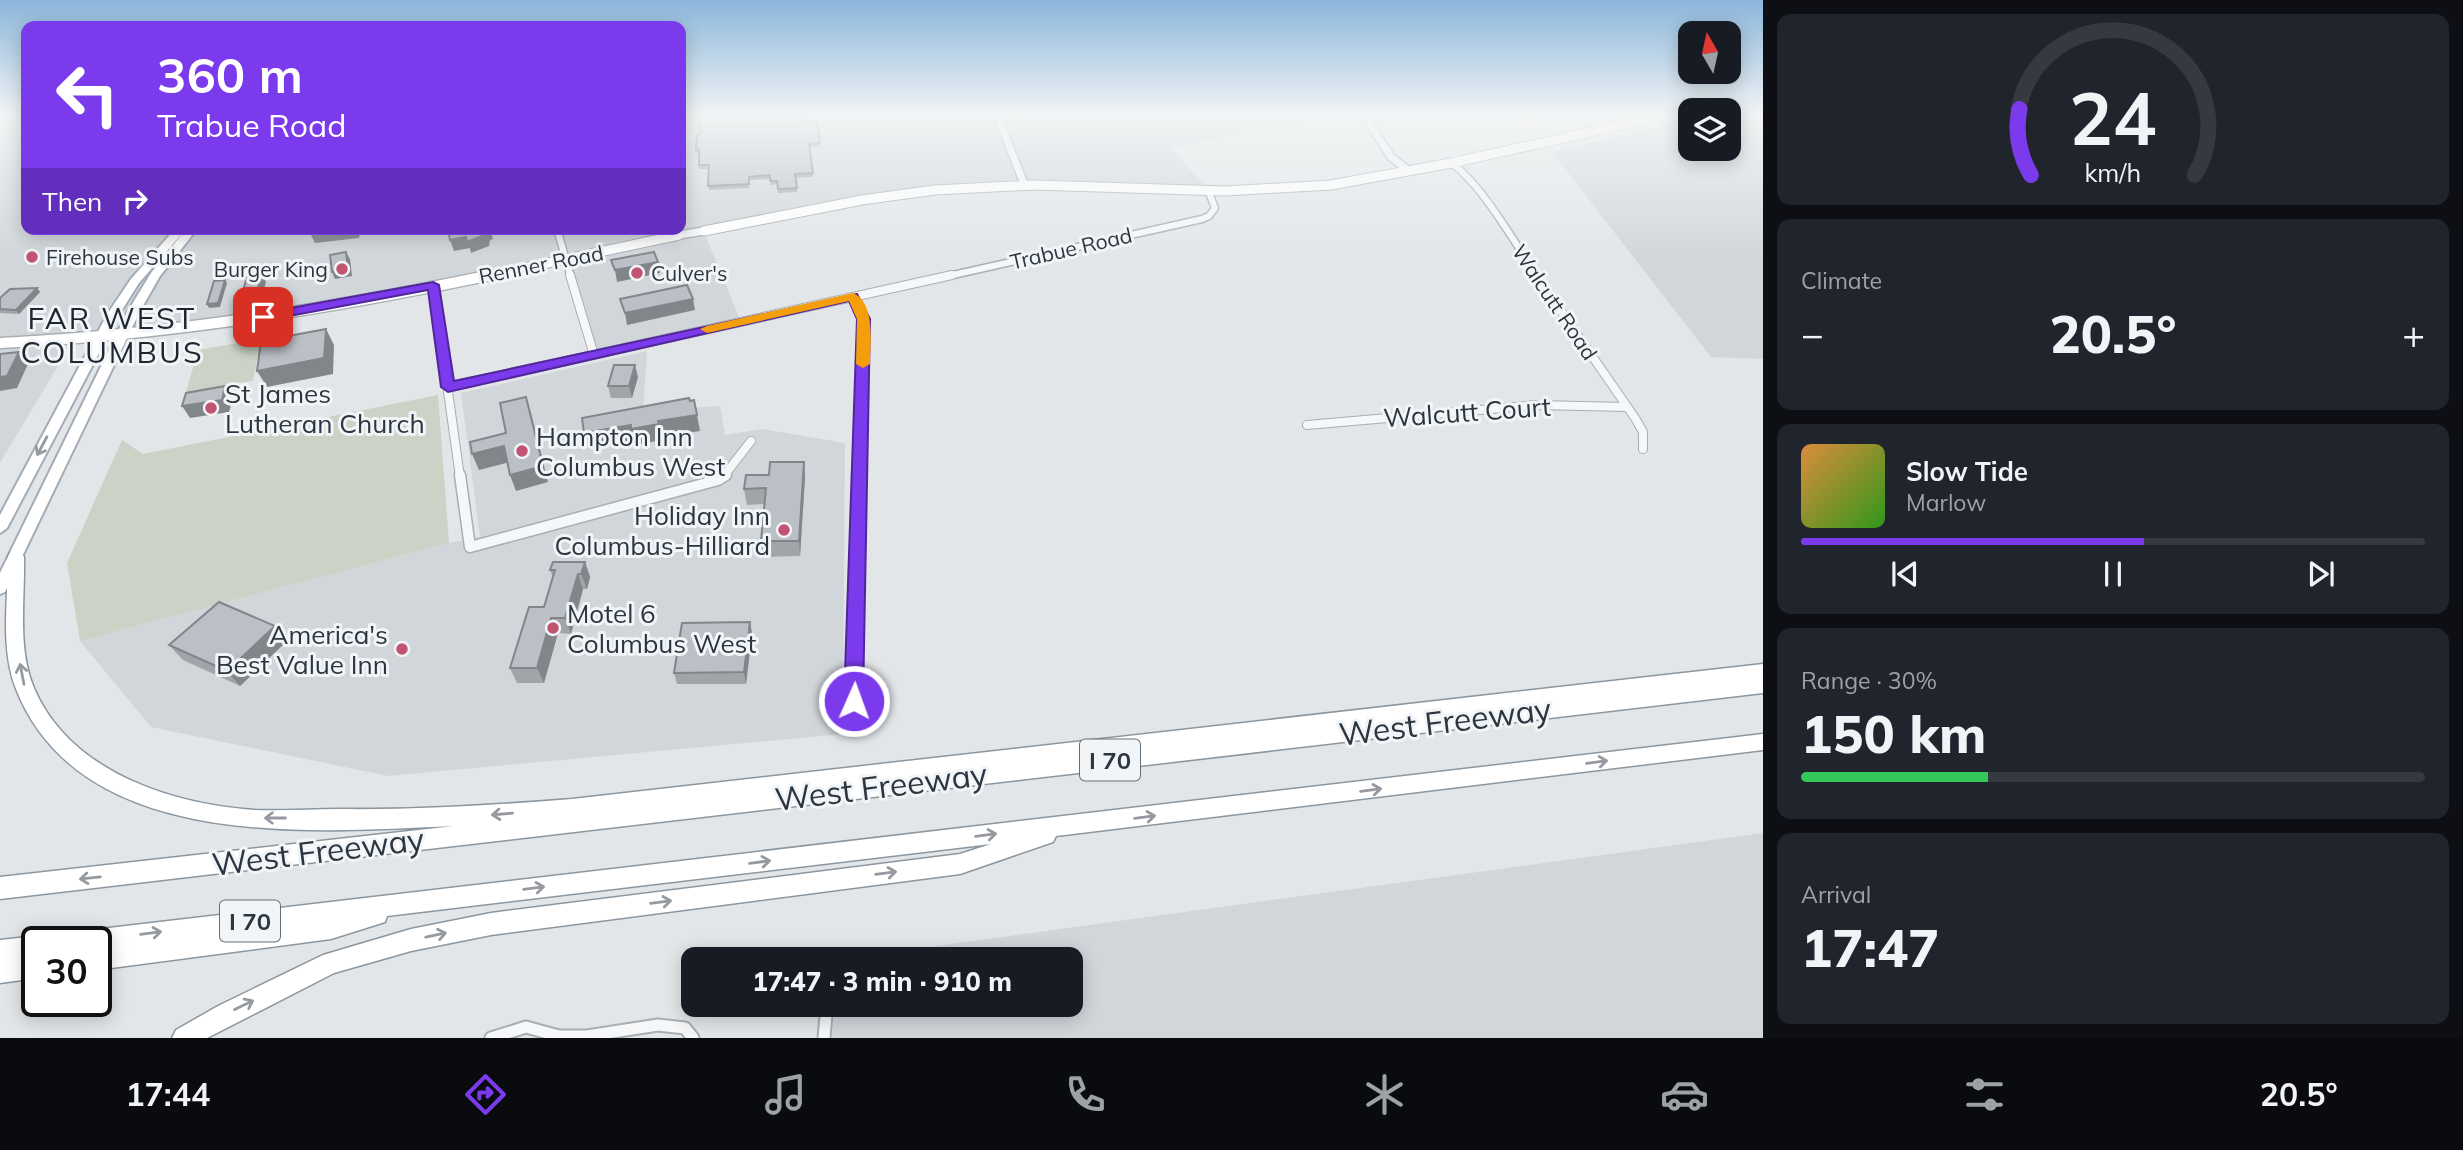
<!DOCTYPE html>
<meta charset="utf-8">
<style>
body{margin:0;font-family:Mulish,sans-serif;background:#20242c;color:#f1f3f6;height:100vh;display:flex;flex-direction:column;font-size:26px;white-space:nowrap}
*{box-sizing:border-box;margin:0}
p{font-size:23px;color:#9ea1a6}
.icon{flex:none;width:38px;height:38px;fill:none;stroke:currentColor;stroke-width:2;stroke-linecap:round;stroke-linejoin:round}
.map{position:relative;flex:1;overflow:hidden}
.panel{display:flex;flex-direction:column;gap:14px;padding:14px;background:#0d0f14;width:700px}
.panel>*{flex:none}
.top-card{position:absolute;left:21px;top:21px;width:665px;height:214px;border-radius:14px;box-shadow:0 4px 18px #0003;background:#7c3aed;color:#fff;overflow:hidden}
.needle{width:46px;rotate:351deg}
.buttons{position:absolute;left:1678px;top:21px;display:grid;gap:14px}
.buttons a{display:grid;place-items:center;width:63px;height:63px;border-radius:14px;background:#171b24;box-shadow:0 4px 18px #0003;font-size:35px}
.speed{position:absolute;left:21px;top:926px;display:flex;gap:14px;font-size:35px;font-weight:700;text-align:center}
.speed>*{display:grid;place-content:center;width:91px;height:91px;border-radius:50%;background:#171b24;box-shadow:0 4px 18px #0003;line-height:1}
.speed .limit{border:4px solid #111;border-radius:10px;background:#fff;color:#111}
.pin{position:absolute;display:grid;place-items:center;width:60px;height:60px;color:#fff;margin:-30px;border-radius:14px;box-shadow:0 4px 10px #0006}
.me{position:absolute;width:77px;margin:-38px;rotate:2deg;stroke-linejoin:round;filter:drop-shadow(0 0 5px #0008)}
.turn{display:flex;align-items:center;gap:24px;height:147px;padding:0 21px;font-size:32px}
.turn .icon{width:91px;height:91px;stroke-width:2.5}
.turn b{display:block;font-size:49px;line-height:60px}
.then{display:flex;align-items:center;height:66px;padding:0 21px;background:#0003;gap:14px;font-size:26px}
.big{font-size:52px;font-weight:800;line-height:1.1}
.panel .tile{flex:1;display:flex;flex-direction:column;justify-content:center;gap:10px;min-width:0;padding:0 24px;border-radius:14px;background:#20242c}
.panel .dial{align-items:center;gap:0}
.dial svg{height:182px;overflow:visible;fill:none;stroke:#363941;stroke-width:7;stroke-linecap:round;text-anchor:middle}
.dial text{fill:#f1f3f6;stroke:none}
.song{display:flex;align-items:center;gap:21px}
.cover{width:84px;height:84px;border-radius:10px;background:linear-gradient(135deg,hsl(30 70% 55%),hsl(110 70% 35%))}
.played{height:7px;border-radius:4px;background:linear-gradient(90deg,#7c3aed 55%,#363941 55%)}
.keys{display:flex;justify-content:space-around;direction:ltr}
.heat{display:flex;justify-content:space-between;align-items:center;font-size:38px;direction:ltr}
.charge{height:10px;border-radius:5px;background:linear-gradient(90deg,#34c759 30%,#363941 0)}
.trip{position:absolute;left:681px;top:947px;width:402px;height:70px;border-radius:14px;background:#171b24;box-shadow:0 4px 18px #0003;font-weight:800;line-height:70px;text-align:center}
.tabs{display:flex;height:112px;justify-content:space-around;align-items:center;background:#090b0e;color:#9ea1a6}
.tabs .icon{width:49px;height:49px}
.tabs .current{color:#7c3aed}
.tabs b{font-size:32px;color:#f1f3f6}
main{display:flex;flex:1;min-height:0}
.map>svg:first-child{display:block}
.built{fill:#d1d6db}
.green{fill:#cad3c5}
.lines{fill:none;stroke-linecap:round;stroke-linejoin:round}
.minor-far3-casing{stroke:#a8aeb3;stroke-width:9}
.minor-far2-casing{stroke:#a8aeb3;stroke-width:10}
.minor-far1-casing{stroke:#a8aeb3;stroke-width:13}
.minor-casing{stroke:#a8aeb3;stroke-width:15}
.tertiary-casing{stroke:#a8aeb3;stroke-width:10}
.secondary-far1-casing{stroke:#a8aeb3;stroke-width:11}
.secondary-casing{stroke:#a8aeb3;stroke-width:13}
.primary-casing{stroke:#a3acb4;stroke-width:4}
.motorway-casing{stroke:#8b969f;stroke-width:3}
.minor-far3{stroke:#f5f7f8;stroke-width:6}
.minor-far2{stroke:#f5f7f8;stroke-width:8}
.minor-far1{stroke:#f5f7f8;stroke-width:10}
.minor{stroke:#f5f7f8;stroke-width:11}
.tertiary{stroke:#f5f7f8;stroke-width:7}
.secondary-far1{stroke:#fff;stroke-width:9}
.secondary{stroke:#fff;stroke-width:10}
.primary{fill:#fff;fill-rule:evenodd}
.motorway{fill:#fff;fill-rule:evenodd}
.wall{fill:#a0a5aa}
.shaded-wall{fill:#82868b}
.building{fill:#bac0c6;stroke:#82868b;stroke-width:2}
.oneway{stroke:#969aa0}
.route{fill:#7c3aed;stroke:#51269a;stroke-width:2}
.slow{fill:#f59e0b}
.poi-dot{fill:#c25473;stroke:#f2f5f7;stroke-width:2.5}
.labels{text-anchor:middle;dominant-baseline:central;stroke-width:6;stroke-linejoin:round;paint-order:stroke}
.far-street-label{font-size:21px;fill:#2c3640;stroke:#f2f5f7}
.far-poi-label{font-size:21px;fill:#2c3640;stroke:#f2f5f7;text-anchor:start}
.shield{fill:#f2f5f7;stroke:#676f77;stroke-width:2}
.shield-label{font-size:24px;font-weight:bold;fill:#2c3640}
.poi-label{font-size:26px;fill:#2c3640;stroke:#f2f5f7;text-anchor:start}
.street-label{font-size:26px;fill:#2c3640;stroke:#f2f5f7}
.quarter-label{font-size:30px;letter-spacing:2px;fill:#1e2731;stroke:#f2f5f7}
.near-street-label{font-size:32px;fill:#2c3640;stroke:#f2f5f7}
</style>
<main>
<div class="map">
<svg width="1763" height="1038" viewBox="0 0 1763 1038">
<rect width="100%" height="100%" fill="#e3e6e9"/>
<!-- built -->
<g class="built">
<path d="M0,115H26V229H681V115H1330L1172,148L1208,190L1035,185L935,190L704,232L741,322L594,355L566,259L419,288L73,341L0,463Z"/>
<path d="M1729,115H1763V359L1711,357L1552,152L1690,119V149H1729Z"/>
<path d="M647,351L643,411L720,406L725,435L762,429L845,443L843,734L388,776L151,727L80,641L449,543L480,537L461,393Z"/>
<path d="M1763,833V1038H832L835,1005L1071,1004V959H841Z"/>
</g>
<!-- green -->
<g class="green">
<path d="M261,339L253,381L238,383L235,394L183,403L198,350Z"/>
<path d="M438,395L449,543L80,641L67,563L122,440L143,454Z"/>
</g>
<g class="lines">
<!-- minor-far3 casing -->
<g class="minor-far3-casing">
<g id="minor-far3">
<path d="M1451,163C1482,184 1515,244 1538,277"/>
<path d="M557,229L571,277"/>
<path d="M944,277L1202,219L1209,216L1215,208L1208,190"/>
</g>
</g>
<!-- minor-far2 casing -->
<g class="minor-far2-casing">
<g id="minor-far2">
<path d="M570,275L594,355"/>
<path d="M1536,275L1635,418L1643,432V449"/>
<path d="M433,285L460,477"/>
<path d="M853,297L864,319L860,477"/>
<path d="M448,387L952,275"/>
<path d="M1307,425L1537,405L1627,407"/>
<path d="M723,477L751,441"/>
</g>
</g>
<!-- minor-far1 casing -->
<g class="minor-far1-casing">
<g id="minor-far1">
<path d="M460,475L470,547L718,480L726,475"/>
<path d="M854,701L860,475"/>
</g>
</g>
<!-- minor casing -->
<g class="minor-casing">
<g id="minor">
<path d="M491,1038L526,1027L559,1036H587L658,1025L685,1028L693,1038"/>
<path d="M824,1038L827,1004"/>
</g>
</g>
<!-- tertiary casing -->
<g class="tertiary-casing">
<g id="tertiary">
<path d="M997,115L1025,186"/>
<path d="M1364,115L1391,157L1409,171"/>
<path d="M679,235L704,231"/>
</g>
</g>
<!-- secondary-far1 casing -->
<g class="secondary-far1-casing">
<g id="secondary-far1">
<path d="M704,231L862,200L935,190L1035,185L1225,191L1331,185L1451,163L1667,115"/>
<path d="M483,277L679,235"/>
</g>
</g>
<!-- secondary casing -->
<g class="secondary-casing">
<path id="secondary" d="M0,343C167,335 328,309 491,275"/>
</g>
<!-- primary casing -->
<g class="primary-casing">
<g id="primary">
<path d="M175,229H186L139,283L120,313L7,528L0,533V515L108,313L131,279Z"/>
<path d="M186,229H197L160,276L140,311L7,588L5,592L0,594V573L128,311L151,273Z"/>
</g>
</g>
<!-- motorway casing -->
<g class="motorway-casing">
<g id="motorway">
<path d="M16,551L22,553L24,557C25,599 17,649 34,688C70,772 171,804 255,810C283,811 311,809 339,809C417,810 495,805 572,799L1763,664V693L0,899V877L454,826C312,832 81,853 16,689C0,649 8,600 8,557L10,553Z"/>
<path d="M1763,734V750L1056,836L1053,842L960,874L491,935L411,951L334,973L207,1038H172L176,1030L218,1006L323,955L411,929L491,913L960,854L991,844L387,916L385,922L331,939L96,970V942H72L75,934L83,931Z"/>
<path d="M37,936L46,942H37V978L0,983V940Z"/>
</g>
</g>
<!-- minor-far3 -->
<use href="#minor-far3" class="minor-far3"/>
<!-- minor-far2 -->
<use href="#minor-far2" class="minor-far2"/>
<!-- minor-far1 -->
<use href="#minor-far1" class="minor-far1"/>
<!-- minor -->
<use href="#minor" class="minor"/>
<!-- tertiary -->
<use href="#tertiary" class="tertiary"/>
<!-- secondary-far1 -->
<use href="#secondary-far1" class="secondary-far1"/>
<!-- secondary -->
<use href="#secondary" class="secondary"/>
<!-- primary -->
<use href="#primary" class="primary"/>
<!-- motorway -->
<use href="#motorway" class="motorway"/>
</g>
<!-- wall -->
<g class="wall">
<path d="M806,121H817L820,147H809L813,177L796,178L797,192L778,193L777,184L771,185L770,179L749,180V188L709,190V169H699V154H697L696,150Z"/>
<path d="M37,288L40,292L19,314L0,313V298Z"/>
<path d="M638,377L632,398H611L608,386Z"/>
<path d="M804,462L805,477L800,556L763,557L761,541L764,504L747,505L744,489L769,475Z"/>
<path d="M585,562L590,577L587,589H583L571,634L558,633L544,683H517L510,668L544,607L553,577L550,570Z"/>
<path d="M750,622L752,634L746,684H677L674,673Z"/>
<path d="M287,641L240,686L183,660L169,645Z"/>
</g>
<!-- shaded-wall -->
<g class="shaded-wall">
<path d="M308,229H361L359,238L315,243Z"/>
<path d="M486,229H490L493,239L490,240L489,246L471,253L470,248L454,251L450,240Z"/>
<path d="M346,252L350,259L352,276L335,279L332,272Z"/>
<path d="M658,262L660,273L617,282L615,270Z"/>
<path d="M262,275L266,282L262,296L247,298L243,291Z"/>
<path d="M225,280L227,283L220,307L209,308L207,304Z"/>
<path d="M37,288L40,292L19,314L16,310Z"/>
<path d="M693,299L695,310L627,325L625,313Z"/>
<path d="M326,329L334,345L333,374L267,387L257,371Z"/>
<path d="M19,352L28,364L17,388L0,391V377Z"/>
<path d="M635,365L638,377L632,398L629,386Z"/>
<path d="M225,386L233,398L229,412L190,418L182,406Z"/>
<path d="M526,397L531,413L548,482L516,491L510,475Z"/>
<path d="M697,415L700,431L662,437L658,421Z"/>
<path d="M659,424L662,440L635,445L634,441L588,449L584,433L631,425Z"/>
<path d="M504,446L510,462L479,470L472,454Z"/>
<path d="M804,462L805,477L800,556L799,541Z"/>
<path d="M585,562L590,577L587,589L581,574Z"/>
<path d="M578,574L583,589L571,634L565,618Z"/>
<path d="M551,618L558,633L544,683L537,668Z"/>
<path d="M750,622L752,634L746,684L744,672Z"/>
<path d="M275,626L287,641L240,686L227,671Z"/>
</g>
<!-- building -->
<g class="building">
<path d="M699,115H806V121H817L820,143L809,144L813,173L795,174L797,188L778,189L777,181H770V175L749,177V184L708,186L709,165H699V150H696L697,135L700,134Z"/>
<path d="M448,229H486L485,235L467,242L466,237L450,240Z"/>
<path d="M346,252L348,268L332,272L330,255Z"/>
<path d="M654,252L658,262L615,270L611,260Z"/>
<path d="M262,275L258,288L243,291L247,277Z"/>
<path d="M225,280L218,303L207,304L214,281Z"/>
<path d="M687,285L693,299L625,313L620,299Z"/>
<path d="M37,288L16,310L0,309V298L10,289Z"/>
<path d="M326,329L324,358L257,371L261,341Z"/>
<path d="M19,352L7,376L0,377V354Z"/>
<path d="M614,365H635L629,386H608Z"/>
<path d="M225,386L222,400L182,406L186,393Z"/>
<path d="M526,397L543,466L510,475L504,446L472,454L470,442L506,433L500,403Z"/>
<path d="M689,398L690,401L694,400L697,415L658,421L659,424L631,429V425L584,433L582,418Z"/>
<path d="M770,462H804L799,541H761L766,488L744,489L746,475H769Z"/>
<path d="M553,562H585L581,574H578L565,618H551L537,668H510L529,607H544L555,570H550Z"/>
<path d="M219,602L275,626L227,671L169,645Z"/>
<path d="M750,622L744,672L674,673L682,623Z"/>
</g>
<!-- one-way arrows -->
<defs><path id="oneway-shaft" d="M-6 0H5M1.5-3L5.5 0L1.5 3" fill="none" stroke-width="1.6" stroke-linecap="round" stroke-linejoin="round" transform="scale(1.75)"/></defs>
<g class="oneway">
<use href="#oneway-shaft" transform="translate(42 446) rotate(118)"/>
<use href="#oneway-shaft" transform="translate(22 674) rotate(-101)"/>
<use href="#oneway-shaft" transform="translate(1597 762) rotate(-7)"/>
<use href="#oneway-shaft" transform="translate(1371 790) rotate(-7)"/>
<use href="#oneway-shaft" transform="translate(502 814) rotate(175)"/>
<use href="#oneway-shaft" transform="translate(1145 817) rotate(-7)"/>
<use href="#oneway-shaft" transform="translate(275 818) rotate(-180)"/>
<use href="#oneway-shaft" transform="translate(986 835) rotate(-7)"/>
<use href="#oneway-shaft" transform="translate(760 862) rotate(-7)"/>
<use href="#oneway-shaft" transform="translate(886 873) rotate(-7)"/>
<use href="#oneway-shaft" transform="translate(90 878) rotate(174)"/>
<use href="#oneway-shaft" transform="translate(534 888) rotate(-7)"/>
<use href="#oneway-shaft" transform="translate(661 902) rotate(-7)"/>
<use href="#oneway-shaft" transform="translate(151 933) rotate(-7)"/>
<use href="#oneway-shaft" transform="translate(436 935) rotate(-12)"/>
<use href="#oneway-shaft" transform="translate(244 1005) rotate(-26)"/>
</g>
<!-- sky -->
<linearGradient id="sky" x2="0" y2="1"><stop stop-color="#8bb6da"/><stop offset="0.44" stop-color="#f2f4f5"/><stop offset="1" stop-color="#f2f4f5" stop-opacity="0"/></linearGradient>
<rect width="1763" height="261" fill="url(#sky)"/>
<!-- route -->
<path class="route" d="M433,282L439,285L454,381L857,294L870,319L863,701L860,707L854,709L847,707L844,701L857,319L849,301L448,392L441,387L428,290L263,321L257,317L263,313Z"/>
<!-- slow -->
<path class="slow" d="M853,293C876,303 870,343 870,364L863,368L856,364L857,319L849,301L707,333L700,329L707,326Z"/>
<!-- markers -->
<g class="poi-dot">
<circle cx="32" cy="257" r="7"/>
<circle cx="342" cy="269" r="7"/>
<circle cx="637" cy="273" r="7"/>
<circle cx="211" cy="408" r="7"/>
<circle cx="522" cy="451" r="7"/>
<circle cx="784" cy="530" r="7"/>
<circle cx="553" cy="628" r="7"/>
<circle cx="402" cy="649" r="7"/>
</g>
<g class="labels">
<!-- far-street labels -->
<g class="far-street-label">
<text transform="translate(1071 248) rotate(-13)">Trabue Road</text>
<text transform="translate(541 264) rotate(-11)">Renner Road</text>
<text transform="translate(1555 302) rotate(56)">Walcutt Road</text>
</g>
<!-- far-poi labels -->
<g class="far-poi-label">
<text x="46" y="257">Firehouse Subs</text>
<text x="328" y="269" text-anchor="end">Burger King</text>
<text x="651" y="273">Culver's</text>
</g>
<!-- shield labels -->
<g class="shield">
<rect x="1080" y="739.5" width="60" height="41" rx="5"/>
<rect x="220" y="900.5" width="60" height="41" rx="5"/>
</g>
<g class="shield-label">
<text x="1110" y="760">I 70</text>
<text x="250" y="921">I 70</text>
</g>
<!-- poi labels -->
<g class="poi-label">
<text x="225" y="393">St James<tspan x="225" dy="30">Lutheran Church</tspan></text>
<text x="536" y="436">Hampton Inn<tspan x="536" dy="30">Columbus West</tspan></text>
<text x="770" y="515" text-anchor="end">Holiday Inn<tspan x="770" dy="30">Columbus-Hilliard</tspan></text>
<text x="567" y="613">Motel 6<tspan x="567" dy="30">Columbus West</tspan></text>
<text x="388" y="634" text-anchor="end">America's<tspan x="388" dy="30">Best Value Inn</tspan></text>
</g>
<!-- street labels -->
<g class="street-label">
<text transform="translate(1467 412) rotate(-4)">Walcutt Court</text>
</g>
<!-- quarter labels -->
<g class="quarter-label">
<text x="112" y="318">FAR WEST<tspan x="112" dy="34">COLUMBUS</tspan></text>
</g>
<!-- near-street labels -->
<g class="near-street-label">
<text transform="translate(1445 721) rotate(-7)">West Freeway</text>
<text transform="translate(881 786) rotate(-7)">West Freeway</text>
<text transform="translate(318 851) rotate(-7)">West Freeway</text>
</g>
</g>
</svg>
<div class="buttons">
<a><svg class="needle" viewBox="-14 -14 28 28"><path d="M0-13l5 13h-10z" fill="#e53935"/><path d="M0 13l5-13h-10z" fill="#9ea1a6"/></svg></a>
<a><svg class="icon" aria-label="layers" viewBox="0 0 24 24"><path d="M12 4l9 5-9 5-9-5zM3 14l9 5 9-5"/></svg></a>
</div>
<div class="speed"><div class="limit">30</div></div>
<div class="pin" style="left:263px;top:317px;background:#d93025"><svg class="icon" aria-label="arrive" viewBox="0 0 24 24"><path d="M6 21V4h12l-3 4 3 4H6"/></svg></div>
<svg class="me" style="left:854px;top:701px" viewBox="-20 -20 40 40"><circle r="17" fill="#7c3aed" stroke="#fff" stroke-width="3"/><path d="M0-11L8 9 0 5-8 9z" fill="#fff"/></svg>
<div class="trip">17:47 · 3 min · 910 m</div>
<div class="top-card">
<div class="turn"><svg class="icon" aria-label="left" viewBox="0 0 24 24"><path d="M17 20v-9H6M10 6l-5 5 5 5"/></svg><div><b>360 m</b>Trabue Road</div></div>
<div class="then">Then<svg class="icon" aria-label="right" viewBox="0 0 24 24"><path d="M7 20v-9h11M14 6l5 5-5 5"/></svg></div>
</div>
</div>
<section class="panel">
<div class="tile dial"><svg viewBox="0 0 100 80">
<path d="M14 69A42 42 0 1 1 86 69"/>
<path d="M14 69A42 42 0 0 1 9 40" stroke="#7c3aed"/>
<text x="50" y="56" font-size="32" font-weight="700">24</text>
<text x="50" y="72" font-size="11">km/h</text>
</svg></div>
<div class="tile"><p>Climate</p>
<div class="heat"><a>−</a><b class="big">20.5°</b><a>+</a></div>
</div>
<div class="tile">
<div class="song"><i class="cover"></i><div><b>Slow Tide</b><p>Marlow</p></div></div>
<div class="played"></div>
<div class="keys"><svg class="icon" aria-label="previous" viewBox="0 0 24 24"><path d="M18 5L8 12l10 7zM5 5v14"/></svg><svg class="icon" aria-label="pause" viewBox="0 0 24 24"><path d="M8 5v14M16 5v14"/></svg><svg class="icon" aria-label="next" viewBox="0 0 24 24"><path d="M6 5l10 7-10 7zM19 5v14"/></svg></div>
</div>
<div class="tile"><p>Range · 30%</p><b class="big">150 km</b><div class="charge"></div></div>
<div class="tile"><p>Arrival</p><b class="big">17:47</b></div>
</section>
</main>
<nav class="tabs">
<b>17:44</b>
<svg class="icon current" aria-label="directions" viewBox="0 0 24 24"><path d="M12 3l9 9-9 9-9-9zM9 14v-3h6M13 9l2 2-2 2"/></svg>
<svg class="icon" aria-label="music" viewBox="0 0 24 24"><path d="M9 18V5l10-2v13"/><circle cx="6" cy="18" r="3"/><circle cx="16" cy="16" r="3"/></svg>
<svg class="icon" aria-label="phone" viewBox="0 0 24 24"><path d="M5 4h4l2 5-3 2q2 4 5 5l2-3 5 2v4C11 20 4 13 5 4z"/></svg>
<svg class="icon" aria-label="climate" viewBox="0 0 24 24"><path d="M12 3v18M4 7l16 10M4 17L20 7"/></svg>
<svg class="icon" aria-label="car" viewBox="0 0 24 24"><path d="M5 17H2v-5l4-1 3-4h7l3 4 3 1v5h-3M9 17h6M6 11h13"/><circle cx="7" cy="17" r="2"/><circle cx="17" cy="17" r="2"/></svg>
<svg class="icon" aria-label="filters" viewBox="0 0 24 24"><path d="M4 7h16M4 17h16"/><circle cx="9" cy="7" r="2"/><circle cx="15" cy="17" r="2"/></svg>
<b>20.5°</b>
</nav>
